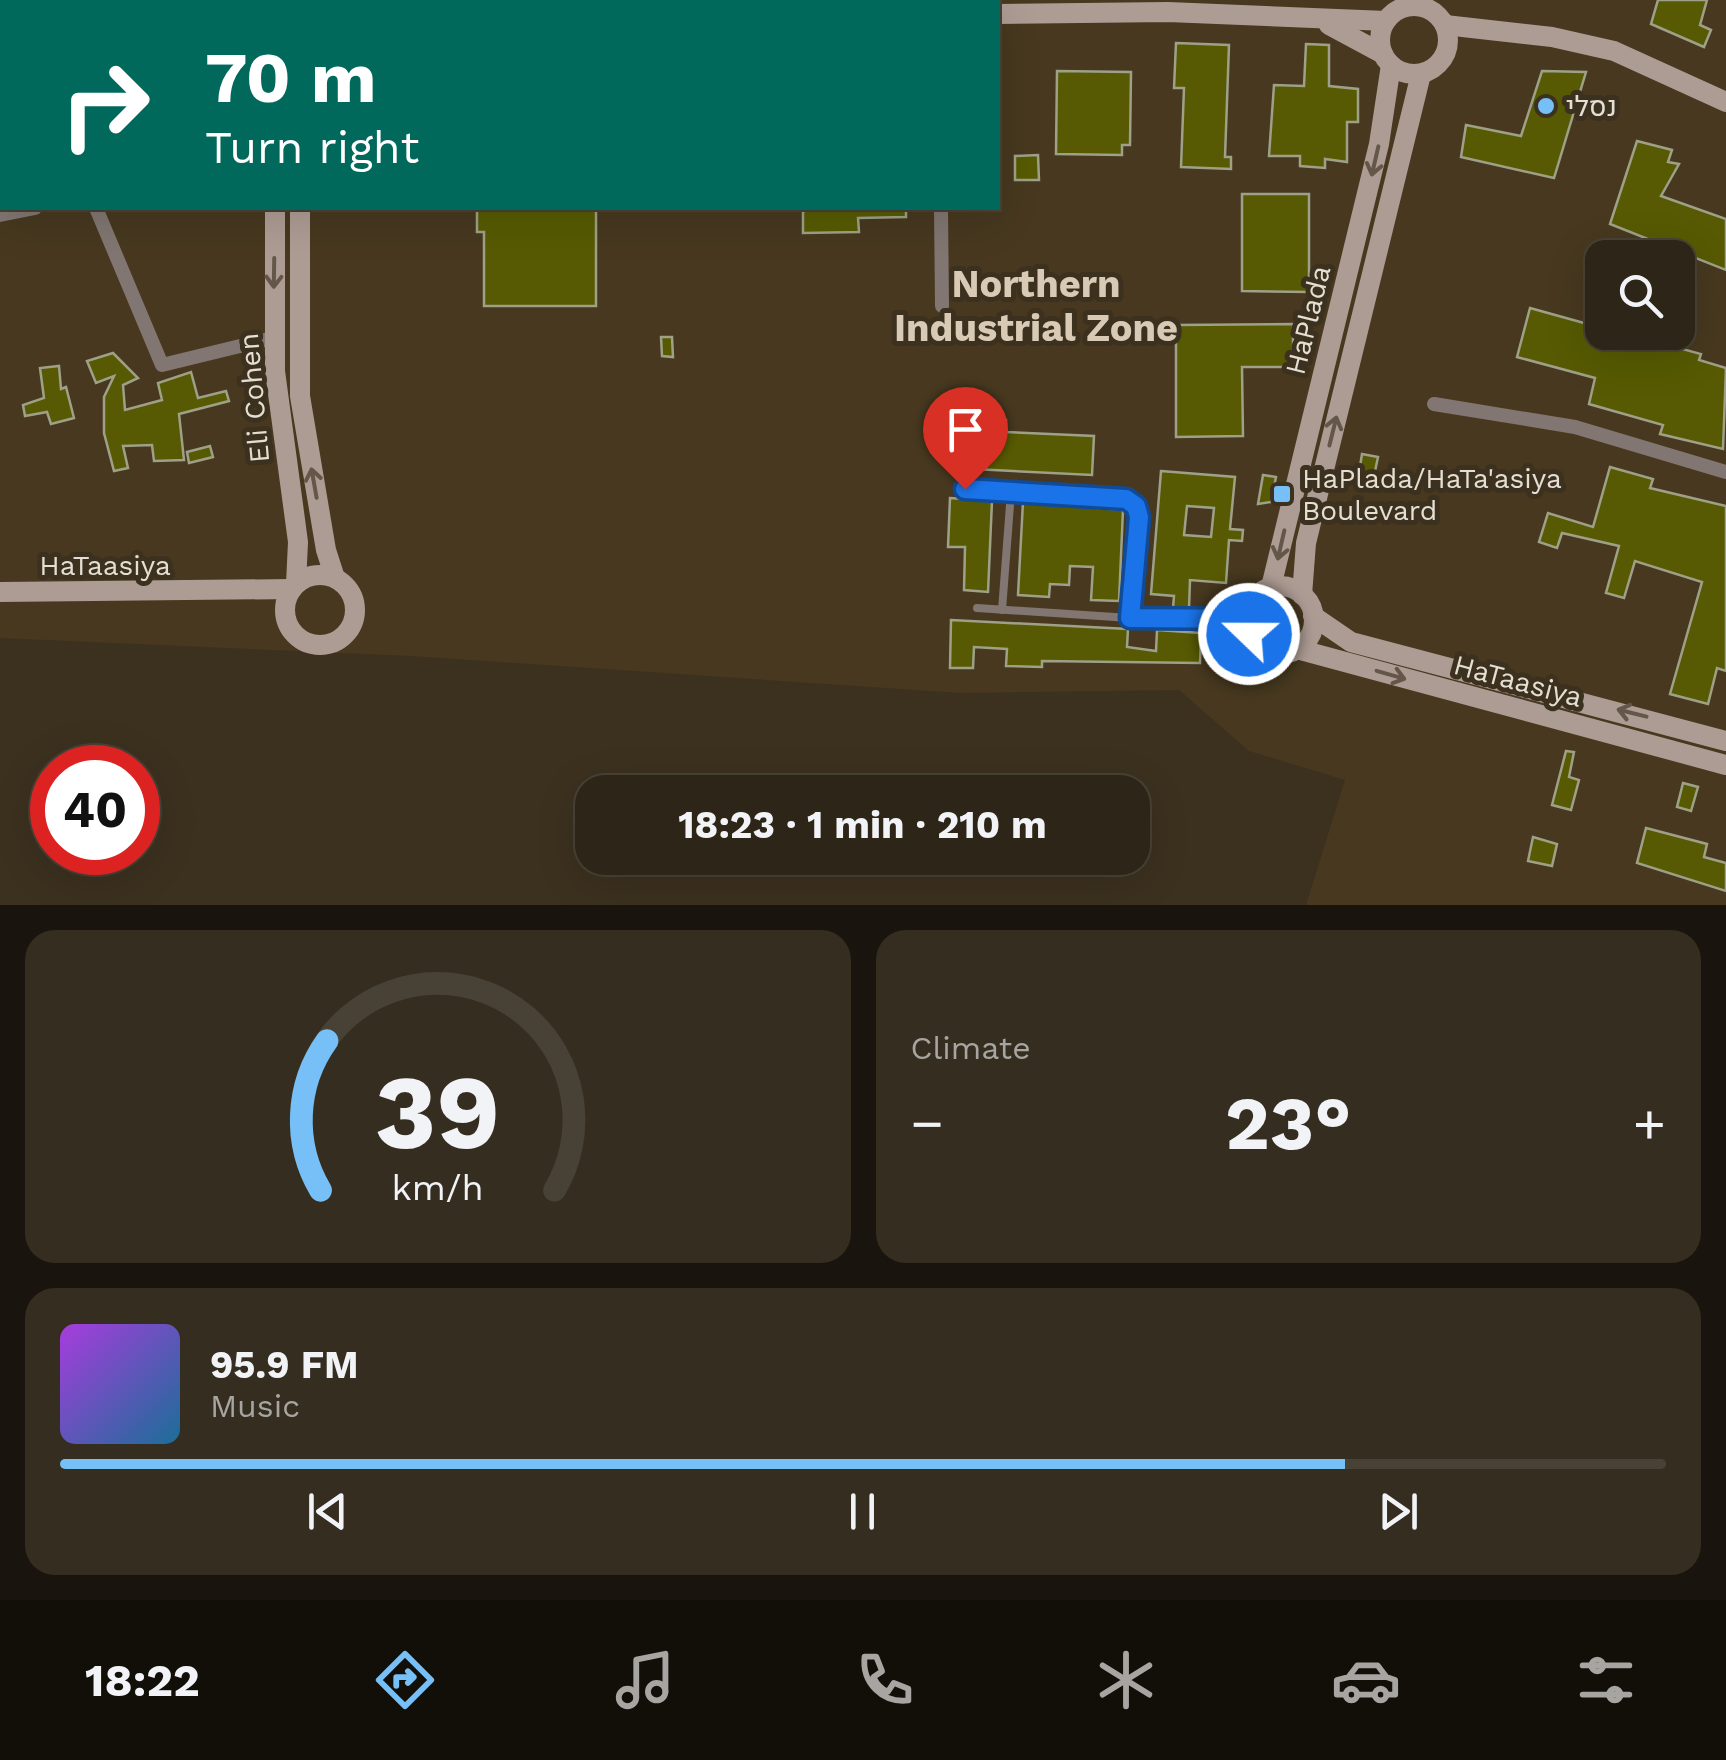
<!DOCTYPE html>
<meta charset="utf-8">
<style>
body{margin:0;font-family:"Work Sans",Heebo,sans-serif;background:#352d20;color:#f1f3f6;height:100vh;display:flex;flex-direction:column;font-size:38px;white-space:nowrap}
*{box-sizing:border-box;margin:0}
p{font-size:32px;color:#a7a5a1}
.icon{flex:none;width:55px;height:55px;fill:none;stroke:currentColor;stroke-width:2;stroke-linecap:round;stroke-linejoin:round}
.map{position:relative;height:905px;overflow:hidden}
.side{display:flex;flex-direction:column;gap:25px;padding:25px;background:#19140d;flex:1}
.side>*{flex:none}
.hud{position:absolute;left:0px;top:0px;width:1000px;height:210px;box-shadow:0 10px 40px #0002,0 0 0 2px #484236;background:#00695c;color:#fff;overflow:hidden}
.buttons{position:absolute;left:1585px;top:240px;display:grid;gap:20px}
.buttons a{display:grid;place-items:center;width:110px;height:110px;border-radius:20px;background:#2d2517;box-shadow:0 10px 40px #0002,0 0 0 2px #484236;font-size:50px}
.speed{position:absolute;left:30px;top:745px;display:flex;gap:20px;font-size:50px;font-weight:700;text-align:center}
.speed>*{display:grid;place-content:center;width:130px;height:130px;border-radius:50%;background:#2d2517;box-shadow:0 10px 40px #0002,0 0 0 2px #484236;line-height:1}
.speed .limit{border:15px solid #d22;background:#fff;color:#111}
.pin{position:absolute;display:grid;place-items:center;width:85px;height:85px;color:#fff;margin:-102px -42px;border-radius:50% 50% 50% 0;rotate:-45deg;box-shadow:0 0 10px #0007}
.pin .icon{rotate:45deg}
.me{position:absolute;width:110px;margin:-55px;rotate:292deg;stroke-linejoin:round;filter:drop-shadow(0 0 8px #0008)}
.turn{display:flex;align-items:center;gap:35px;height:210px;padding:0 40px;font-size:45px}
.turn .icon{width:130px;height:130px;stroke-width:2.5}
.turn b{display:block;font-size:70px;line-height:85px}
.big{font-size:75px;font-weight:700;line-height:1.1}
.side .tile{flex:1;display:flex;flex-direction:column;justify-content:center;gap:15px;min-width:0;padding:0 35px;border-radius:30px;background:#352d20}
.side .dial{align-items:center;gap:0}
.dial svg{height:260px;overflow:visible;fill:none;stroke:#484236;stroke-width:7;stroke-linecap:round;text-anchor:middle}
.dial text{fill:#f1f3f6;stroke:none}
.song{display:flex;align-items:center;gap:30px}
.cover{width:120px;height:120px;border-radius:15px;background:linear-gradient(135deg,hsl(280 70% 55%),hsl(200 70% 35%))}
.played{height:10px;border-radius:5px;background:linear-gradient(90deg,#76c0f7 80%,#484236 80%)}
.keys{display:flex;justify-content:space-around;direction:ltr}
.heat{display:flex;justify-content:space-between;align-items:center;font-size:55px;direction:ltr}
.side .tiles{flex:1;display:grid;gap:25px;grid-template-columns:1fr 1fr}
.tile:last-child{grid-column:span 2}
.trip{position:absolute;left:575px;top:775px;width:575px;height:100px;border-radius:30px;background:#2d2517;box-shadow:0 10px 40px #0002,0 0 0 2px #484236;font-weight:700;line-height:100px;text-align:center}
.dock{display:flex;height:160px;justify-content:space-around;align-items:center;background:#120f09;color:#a7a5a1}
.dock .icon{width:70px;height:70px}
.dock .selected{color:#76c0f7}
.dock b{font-size:45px;color:#f1f3f6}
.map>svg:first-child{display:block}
.built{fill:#47381f;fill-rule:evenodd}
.building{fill:#575a02;stroke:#9ea088;stroke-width:2.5;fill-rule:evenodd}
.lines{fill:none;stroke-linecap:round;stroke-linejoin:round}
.lane{stroke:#817671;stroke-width:8}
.street{stroke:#817671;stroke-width:14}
.secondary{stroke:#ad9c94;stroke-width:20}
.oneway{stroke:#645648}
.route-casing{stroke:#114b97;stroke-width:25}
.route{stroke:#1a73e8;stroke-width:18}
.poi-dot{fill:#76c0f7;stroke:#3c311f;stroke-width:4}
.labels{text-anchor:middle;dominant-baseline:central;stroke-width:10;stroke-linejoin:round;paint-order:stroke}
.poi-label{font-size:28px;fill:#e5ded3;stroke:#3c311f;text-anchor:start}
.street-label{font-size:28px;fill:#e5ded3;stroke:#3c311f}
.district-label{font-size:38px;font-weight:bold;fill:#d8cab4;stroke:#3c311f}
</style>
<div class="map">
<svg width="1726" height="905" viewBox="0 0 1726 905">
<rect width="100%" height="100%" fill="#3c311f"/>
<!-- built -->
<path class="built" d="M0,0H1726V905H1306L1345,780L1249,751L1179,690L960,693L410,656L0,638ZM2,2H998V208H2ZM1602,258H1678V332H1602Z"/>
<!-- building -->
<g class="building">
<path d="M1658,0H1707L1700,25L1711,30L1704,47L1651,24Z"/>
<path d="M1176,43L1229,45L1225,157H1231V169L1181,167L1184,88H1174Z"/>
<path d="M1306,44L1329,45V86L1358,89V122H1347V162L1325,159V168L1300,166V156H1269L1274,85L1304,86Z"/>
<path d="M1057,71L1131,72L1130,145H1122V155L1056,154Z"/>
<path d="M1542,71L1586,72L1554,178L1461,157L1466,125L1521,136Z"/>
<path d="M1637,141L1672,150L1668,162L1679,164L1661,196L1726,219V270L1610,224Z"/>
<path d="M1038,155L1039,180H1015V156Z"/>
<path d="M1242,194H1309V292L1242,291Z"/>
<path d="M510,208H596V306H484V232H477V210Z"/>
<path d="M810,208H906V217L858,218L859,232L803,233V212Z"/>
<path d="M1530,308L1602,328V332H1620L1701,354L1699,360L1726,368L1723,449L1660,434L1663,425L1589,404L1595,378L1517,357Z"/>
<path d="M1293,324V367H1242L1243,436L1176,437V325Z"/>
<path d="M661,337H672L673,357L662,356Z"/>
<path d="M113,353L138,378L123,385L125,410L162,400L158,383L191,372L198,398L226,391L229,401L179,414L184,460L154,461L152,445L123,446L128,468L114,471L104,433V397L114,376L96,383L87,361Z"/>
<path d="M59,366L61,389L66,387L74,418L51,424L47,412L25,416L23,405L44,398L40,368Z"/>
<path d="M989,419L1006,420V432L1094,436L1092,475L974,469L975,430L987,431Z"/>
<path d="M210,446L213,457L189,463L187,452Z"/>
<path d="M1362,454L1378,457L1373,481L1358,479Z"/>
<path d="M1610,467L1653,479L1650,488L1726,506V671L1717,668L1708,704L1670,694L1702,582L1635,561L1624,598L1606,593L1619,546L1562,533L1557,548L1539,542L1548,513L1593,527Z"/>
<path d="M1161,471L1235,477L1230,529L1243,530L1242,541L1229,540L1226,583L1190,580L1189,609L1173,608L1174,596L1151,594ZM1187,506L1214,508L1211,537L1184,535Z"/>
<path d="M1263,475L1276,477L1271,502L1258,504Z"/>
<path d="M950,498L992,501L988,592L964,590L965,547H948Z"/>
<path d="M1023,502L1123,510L1119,601L1091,600L1093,567L1070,566L1069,585L1050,584L1049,597L1018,595Z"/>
<path d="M951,620L1128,629L1127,647L1156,651L1157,630L1201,633L1200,663L1042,661V667L1006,666L1007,649L974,647L973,668H950Z"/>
<path d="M1566,751L1574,752L1569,777L1579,780L1571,810L1552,805Z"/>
<path d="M1683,783L1698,787L1691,811L1677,807Z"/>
<path d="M1646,828L1707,844L1704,857L1726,863V891L1637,863Z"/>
<path d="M1533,837L1557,844L1552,866L1528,861Z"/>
</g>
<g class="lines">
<!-- lane -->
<g class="lane">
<path d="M965,489L1126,499L1136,507L1130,618"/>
<path d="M977,608L1130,618L1246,619"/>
<path d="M1002,610L1011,492"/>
</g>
<!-- street -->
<g class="street">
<path d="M696,2V0"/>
<path d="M96,208L162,365L273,338"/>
<path d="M941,208L942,306"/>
<path d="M0,215L35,208"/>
<path d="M1434,404L1575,427L1726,472"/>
</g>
<!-- secondary -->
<g class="secondary">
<path d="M275,0L276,2"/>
<path d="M419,0L449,2"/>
<path d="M340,2L353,0"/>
<circle cx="1414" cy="40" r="34"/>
<path d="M998,14L1168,12L1386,21"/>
<path d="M1329,25L1383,54"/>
<path d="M1445,25L1552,37L1614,51L1726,102"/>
<path d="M275,208V371L298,542L296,584"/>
<path d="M300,208V396L326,550L335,578"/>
<circle cx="320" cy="610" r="35"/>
<circle cx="1280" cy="620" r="34"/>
<path d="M1271,587L1379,144L1391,65"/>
<path d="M0,592L292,589"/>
<path d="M1302,595L1306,543L1421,74"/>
<path d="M1313,616L1351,642L1726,741"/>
<path d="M1297,649L1726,765"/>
</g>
</g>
<!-- one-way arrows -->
<defs><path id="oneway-shaft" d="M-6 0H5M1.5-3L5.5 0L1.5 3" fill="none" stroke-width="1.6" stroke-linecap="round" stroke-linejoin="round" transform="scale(2.5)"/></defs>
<g class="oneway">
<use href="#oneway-shaft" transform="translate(1375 161) rotate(103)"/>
<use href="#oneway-shaft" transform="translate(274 273) rotate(91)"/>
<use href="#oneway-shaft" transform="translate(1333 431) rotate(-76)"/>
<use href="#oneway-shaft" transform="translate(314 483) rotate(-100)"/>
<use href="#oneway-shaft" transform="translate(1281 545) rotate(103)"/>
<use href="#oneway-shaft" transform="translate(1391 675) rotate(16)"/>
<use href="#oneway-shaft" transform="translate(1632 713) rotate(-166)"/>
</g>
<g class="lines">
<!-- route casing -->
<g class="route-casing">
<path id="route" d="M965,489L1126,499L1136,506L1139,517L1130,618L1246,619L1249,634"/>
</g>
<!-- route -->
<use href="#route" class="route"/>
</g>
<!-- markers -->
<g class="poi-dot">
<circle cx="1546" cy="106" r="10"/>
<rect x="1272" y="484" width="20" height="20" rx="5"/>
</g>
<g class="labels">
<!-- poi labels -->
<g class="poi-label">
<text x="1566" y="106">נסלי</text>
<text x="1302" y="478">HaPlada/HaTa'asiya<tspan x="1302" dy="32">Boulevard</tspan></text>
</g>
<!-- street labels -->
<g class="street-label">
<text transform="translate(1308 320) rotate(-76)">HaPlada</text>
<text transform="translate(254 398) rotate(-95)">Eli Cohen</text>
<text x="105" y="565">HaTaasiya</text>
<text transform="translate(1518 681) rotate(15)">HaTaasiya</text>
</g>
<!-- district labels -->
<g class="district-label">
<text x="1036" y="284">Northern<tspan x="1036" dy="44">Industrial Zone</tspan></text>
</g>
</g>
</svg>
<div class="buttons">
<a><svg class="icon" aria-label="search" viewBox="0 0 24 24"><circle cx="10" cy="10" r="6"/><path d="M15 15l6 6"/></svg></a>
</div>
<div class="speed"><div class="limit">40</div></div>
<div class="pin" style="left:965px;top:489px;background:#d93025"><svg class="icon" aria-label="arrive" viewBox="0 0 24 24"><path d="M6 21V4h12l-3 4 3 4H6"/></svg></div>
<svg class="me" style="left:1249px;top:634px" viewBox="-20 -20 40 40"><circle r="17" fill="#1a73e8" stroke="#fff" stroke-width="3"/><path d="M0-11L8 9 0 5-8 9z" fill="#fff"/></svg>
<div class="trip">18:23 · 1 min · 210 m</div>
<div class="hud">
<div class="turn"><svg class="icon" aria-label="right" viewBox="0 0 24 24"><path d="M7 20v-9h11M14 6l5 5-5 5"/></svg><div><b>70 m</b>Turn right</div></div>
</div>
</div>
<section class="side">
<div class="tiles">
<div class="tile dial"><svg viewBox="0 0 100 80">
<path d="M14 69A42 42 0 1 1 86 69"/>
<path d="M14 69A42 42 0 0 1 16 23" stroke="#76c0f7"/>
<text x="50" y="56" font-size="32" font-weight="700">39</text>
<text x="50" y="72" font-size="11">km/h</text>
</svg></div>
<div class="tile"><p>Climate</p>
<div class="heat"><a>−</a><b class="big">23°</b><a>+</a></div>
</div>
<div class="tile">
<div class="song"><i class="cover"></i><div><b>95.9 FM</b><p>Music</p></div></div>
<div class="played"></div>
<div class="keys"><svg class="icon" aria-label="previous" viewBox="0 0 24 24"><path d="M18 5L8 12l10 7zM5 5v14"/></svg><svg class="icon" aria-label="pause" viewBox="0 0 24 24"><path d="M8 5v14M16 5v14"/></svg><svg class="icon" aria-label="next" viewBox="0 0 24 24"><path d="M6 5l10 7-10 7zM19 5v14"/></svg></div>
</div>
</div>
</section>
<nav class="dock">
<b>18:22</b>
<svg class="icon selected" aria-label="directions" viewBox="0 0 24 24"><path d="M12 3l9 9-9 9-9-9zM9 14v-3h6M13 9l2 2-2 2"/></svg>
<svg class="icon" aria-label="music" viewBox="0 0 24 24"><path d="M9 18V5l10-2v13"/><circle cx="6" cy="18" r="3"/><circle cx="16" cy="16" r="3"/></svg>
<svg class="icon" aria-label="phone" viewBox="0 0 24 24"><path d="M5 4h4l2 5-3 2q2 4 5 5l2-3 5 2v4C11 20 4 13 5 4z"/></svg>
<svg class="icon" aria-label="climate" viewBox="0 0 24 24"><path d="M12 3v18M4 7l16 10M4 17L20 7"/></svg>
<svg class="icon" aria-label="car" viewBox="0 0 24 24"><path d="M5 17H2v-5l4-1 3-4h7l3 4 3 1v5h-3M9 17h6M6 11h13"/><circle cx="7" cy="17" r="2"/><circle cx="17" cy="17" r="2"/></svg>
<svg class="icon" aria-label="filters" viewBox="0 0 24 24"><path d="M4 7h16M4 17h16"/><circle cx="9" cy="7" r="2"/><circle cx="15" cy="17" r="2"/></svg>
</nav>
